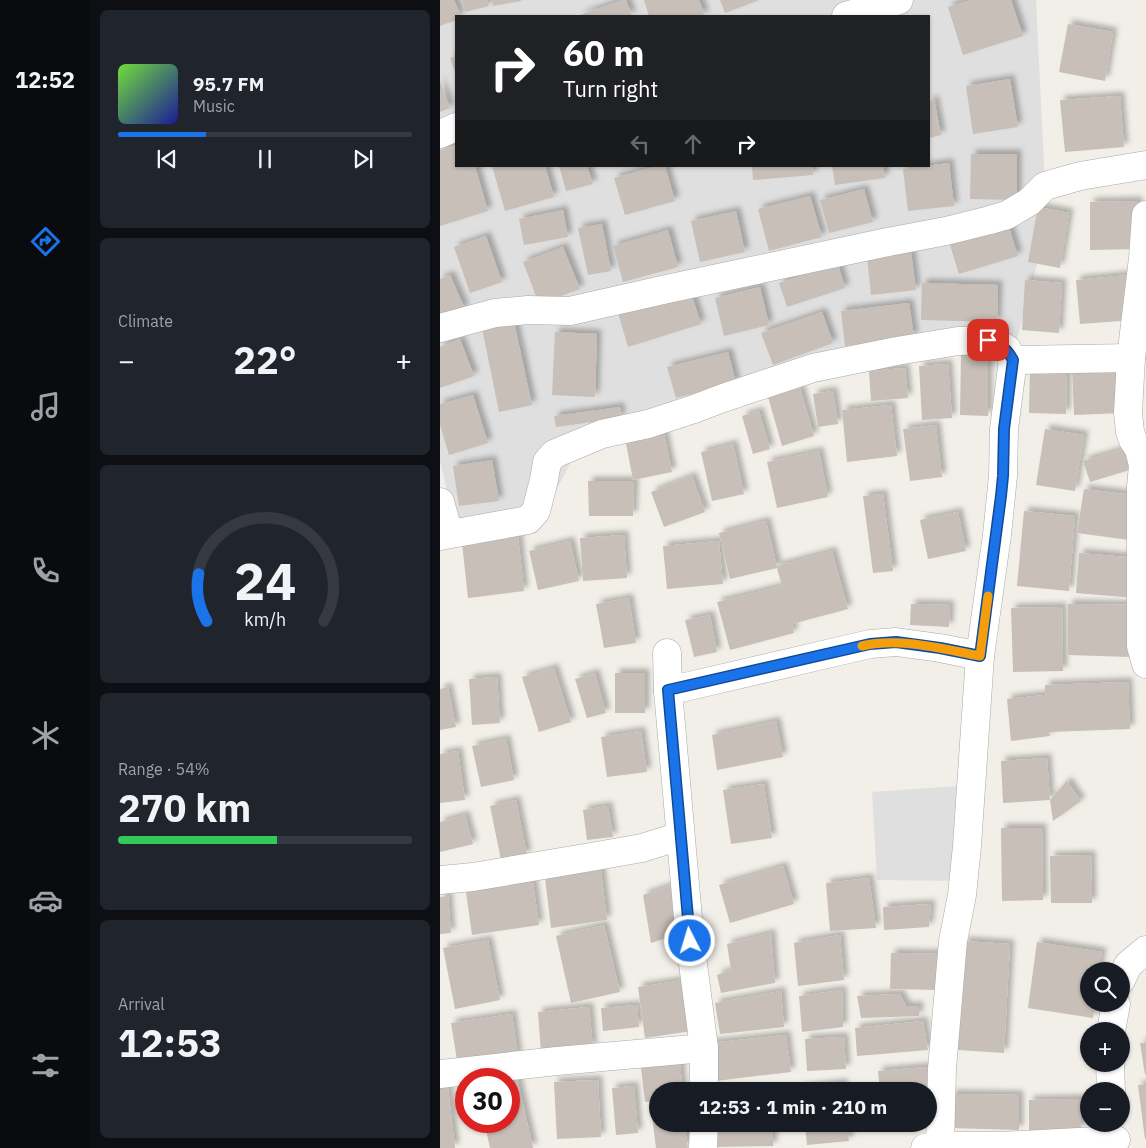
<!DOCTYPE html>
<meta charset="utf-8">
<style>
body{margin:0;font-family:"IBM Plex Sans",sans-serif;background:#20242c;color:#f1f3f6;height:100vh;display:flex;flex-direction:column;font-size:19px;white-space:nowrap}
*{box-sizing:border-box;margin:0}
p{font-size:16px;color:#9ea1a6}
.icon{flex:none;width:28px;height:28px;fill:none;stroke:currentColor;stroke-width:2;stroke-linecap:round;stroke-linejoin:round}
.map{position:relative;flex:1;overflow:hidden}
.side{display:flex;flex-direction:column;gap:10px;padding:10px;background:#0d0f14;width:350px}
.side>*{flex:none}
.hud{position:absolute;left:15px;top:15px;width:475px;height:152px;border-radius:0px;box-shadow:0 1px 4px #0004;background:#202124;color:#fff;overflow:hidden}
.tools{position:absolute;left:640px;top:962px;display:grid;gap:10px}
.tools a{display:grid;place-items:center;width:50px;height:50px;border-radius:50%;background:#171b24;box-shadow:0 1px 4px #0004;font-size:25px}
.speed{position:absolute;left:15px;top:1068px;display:flex;gap:10px;font-size:25px;font-weight:700;text-align:center}
.speed>*{display:grid;place-content:center;width:65px;height:65px;border-radius:50%;background:#171b24;box-shadow:0 1px 4px #0004;line-height:1}
.speed .limit{border:8px solid #d22;background:#fff;color:#111}
.pin{position:absolute;display:grid;place-items:center;width:42px;height:42px;color:#fff;margin:-21px;border-radius:10px;box-shadow:0 2px 8px #0006}
.me{position:absolute;width:55px;margin:-28px;rotate:355deg;stroke-linejoin:round;filter:drop-shadow(0 0 4px #0008)}
.turn{display:flex;align-items:center;gap:18px;height:105px;padding:0 25px;font-size:22px}
.turn .icon{width:65px;height:65px;stroke-width:2.5}
.turn b{display:block;font-size:35px;line-height:42px}
.lanes{display:flex;align-items:center;height:48px;padding:0 25px;background:#0003;justify-content:center;gap:25px;direction:ltr}
.lanes .off{opacity:.35}
.big{font-size:38px;font-weight:700;line-height:1.1}
.side .card{flex:1;display:flex;flex-direction:column;justify-content:center;gap:8px;min-width:0;padding:0 18px;border-radius:8px;background:#20242c}
.side .dial{align-items:center;gap:0}
.dial svg{height:130px;overflow:visible;fill:none;stroke:#363941;stroke-width:7;stroke-linecap:round;text-anchor:middle}
.dial text{fill:#f1f3f6;stroke:none}
.song{display:flex;align-items:center;gap:15px}
.cover{width:60px;height:60px;border-radius:8px;background:linear-gradient(135deg,hsl(100 70% 55%),hsl(240 70% 35%))}
.played{height:5px;border-radius:2px;background:linear-gradient(90deg,#1a73e8 30%,#363941 30%)}
.keys{display:flex;justify-content:space-around;direction:ltr}
.heat{display:flex;justify-content:space-between;align-items:center;font-size:28px;direction:ltr}
.charge{height:8px;border-radius:4px;background:linear-gradient(90deg,#34c759 54%,#363941 0)}
.trip{position:absolute;left:209px;top:1082px;width:288px;height:50px;border-radius:25px;background:#171b24;box-shadow:0 1px 4px #0004;font-weight:700;line-height:50px;text-align:center}
main{display:flex;flex:1;min-height:0}
.menu{display:flex;flex-direction:column;width:90px;justify-content:space-around;align-items:center;background:#090b0e;color:#9ea1a6}
.menu .icon{width:35px;height:35px}
.menu .on{color:#1a73e8}
.menu b{font-size:22px;color:#f1f3f6}
.map>svg:first-child{display:block}
.residential{fill:#e0dfdf;fill-rule:evenodd}
.building{fill:#c7bfb8;filter:url(#shadow)}
.lines{fill:none;stroke-linecap:round;stroke-linejoin:round}
.street-casing{stroke:#a9a9a9;stroke-width:29}
.street{stroke:#fff;stroke-width:28}
.route-casing{stroke:#114b97;stroke-width:12}
.route{stroke:#1a73e8;stroke-width:9}
.slow{stroke:#f59e0b;stroke-width:9}
</style>
<main>
<nav class="menu">
<b>12:52</b>
<svg class="icon on" aria-label="directions" viewBox="0 0 24 24"><path d="M12 3l9 9-9 9-9-9zM9 14v-3h6M13 9l2 2-2 2"/></svg>
<svg class="icon" aria-label="music" viewBox="0 0 24 24"><path d="M9 18V5l10-2v13"/><circle cx="6" cy="18" r="3"/><circle cx="16" cy="16" r="3"/></svg>
<svg class="icon" aria-label="phone" viewBox="0 0 24 24"><path d="M5 4h4l2 5-3 2q2 4 5 5l2-3 5 2v4C11 20 4 13 5 4z"/></svg>
<svg class="icon" aria-label="climate" viewBox="0 0 24 24"><path d="M12 3v18M4 7l16 10M4 17L20 7"/></svg>
<svg class="icon" aria-label="car" viewBox="0 0 24 24"><path d="M5 17H2v-5l4-1 3-4h7l3 4 3 1v5h-3M9 17h6M6 11h13"/><circle cx="7" cy="17" r="2"/><circle cx="17" cy="17" r="2"/></svg>
<svg class="icon" aria-label="filters" viewBox="0 0 24 24"><path d="M4 7h16M4 17h16"/><circle cx="9" cy="7" r="2"/><circle cx="15" cy="17" r="2"/></svg>
</nav>
<section class="side">
<div class="card">
<div class="song"><i class="cover"></i><div><b>95.7 FM</b><p>Music</p></div></div>
<div class="played"></div>
<div class="keys"><svg class="icon" aria-label="previous" viewBox="0 0 24 24"><path d="M18 5L8 12l10 7zM5 5v14"/></svg><svg class="icon" aria-label="pause" viewBox="0 0 24 24"><path d="M8 5v14M16 5v14"/></svg><svg class="icon" aria-label="next" viewBox="0 0 24 24"><path d="M6 5l10 7-10 7zM19 5v14"/></svg></div>
</div>
<div class="card"><p>Climate</p>
<div class="heat"><a>−</a><b class="big">22°</b><a>+</a></div>
</div>
<div class="card dial"><svg viewBox="0 0 100 80">
<path d="M14 69A42 42 0 1 1 86 69"/>
<path d="M14 69A42 42 0 0 1 9 40" stroke="#1a73e8"/>
<text x="50" y="56" font-size="32" font-weight="700">24</text>
<text x="50" y="72" font-size="11">km/h</text>
</svg></div>
<div class="card"><p>Range · 54%</p><b class="big">270 km</b><div class="charge"></div></div>
<div class="card"><p>Arrival</p><b class="big">12:53</b></div>
</section>
<div class="map">
<svg width="706" height="1148" viewBox="0 0 706 1148">
<defs>
<filter id="shadow"><feDropShadow dx="4.5" dy="-4.5" stdDeviation="2.5" flood-color="#0004"/></filter>
</defs>
<rect width="100%" height="100%" fill="#f2efe9"/>
<!-- residential -->
<g class="residential">
<path d="M0,0H596L607,227L577,340L147,431L95,531L18,538L0,461ZM16,16H489V166H16Z"/>
<path d="M518,786L522,881L437,880L432,792Z"/>
</g>
<!-- building -->
<g class="building">
<path d="M0,0H14L21,16H16V20L0,26Z"/>
<path d="M22,0H47L49,6L25,12Z"/>
<path d="M52,0H81V1L53,6Z"/>
<path d="M183,0H186L192,16H137Z"/>
<path d="M204,0H259L265,16H209Z"/>
<path d="M280,0H319L285,13Z"/>
<path d="M531,0H571L583,36L523,55L508,7Z"/>
<path d="M628,24L673,32L665,81L619,72Z"/>
<path d="M16,56V75L10,58Z"/>
<path d="M570,79L578,127L533,134L526,86Z"/>
<path d="M0,81L10,108L0,112Z"/>
<path d="M680,96L684,147L625,152L620,100Z"/>
<path d="M494,100L501,135L489,138V101Z"/>
<path d="M16,145V166H35L48,211L0,226V150Z"/>
<path d="M531,154H577V200L530,199Z"/>
<path d="M509,163L514,206L468,211L463,169Z"/>
<path d="M52,166H105L114,197L65,211Z"/>
<path d="M119,166H147L153,184L126,191Z"/>
<path d="M217,166H225L235,201L185,215L174,178Z"/>
<path d="M312,166H372L373,175L313,180Z"/>
<path d="M392,166H443L445,178L395,185Z"/>
<path d="M424,189L433,222L389,233L380,200Z"/>
<path d="M370,196L382,237L329,251L318,209Z"/>
<path d="M698,201L699,249L650,250V202Z"/>
<path d="M598,207L629,213L620,268L588,262Z"/>
<path d="M123,210L128,237L84,245L79,219Z"/>
<path d="M296,211L305,252L260,262L251,221Z"/>
<path d="M162,224L171,271L148,275L138,228Z"/>
<path d="M568,224L578,256L519,274L509,242Z"/>
<path d="M228,230L238,267L183,282L173,246Z"/>
<path d="M46,236L62,282L30,293L14,247Z"/>
<path d="M123,247L140,289L99,304L83,262Z"/>
<path d="M471,252L476,290L431,295L427,257Z"/>
<path d="M398,264L405,288L347,307L339,283Z"/>
<path d="M10,275L25,309L0,320V279Z"/>
<path d="M689,275L694,320L640,324L636,280Z"/>
<path d="M585,280L622,283L619,333L582,330Z"/>
<path d="M482,283L558,285L557,322L481,320Z"/>
<path d="M320,287L329,325L284,336L275,298Z"/>
<path d="M250,290L261,324L188,347L178,313Z"/>
<path d="M469,303L474,337L405,346L401,311Z"/>
<path d="M382,312L393,343L333,365L321,333Z"/>
<path d="M74,322L92,405L59,412L42,328Z"/>
<path d="M115,332L157,334L155,397L112,395Z"/>
<path d="M20,339L34,376L0,388V347Z"/>
<path d="M288,352L296,383L236,398L227,367Z"/>
<path d="M521,354L548,355V416L520,415Z"/>
<path d="M508,364L512,418L482,420L479,366Z"/>
<path d="M590,366L627,367L626,414L589,413Z"/>
<path d="M679,366L681,413L634,415L632,368Z"/>
<path d="M465,368L468,398L431,401L429,371Z"/>
<path d="M360,388L374,436L342,446L328,397Z"/>
<path d="M393,391L398,424L378,427L373,394Z"/>
<path d="M33,395L48,443L9,455L0,425V404Z"/>
<path d="M451,405L457,456L407,462L402,410Z"/>
<path d="M180,407L181,418L116,427L114,416Z"/>
<path d="M319,411L330,449L313,454L302,416Z"/>
<path d="M496,425L502,477L470,481L463,429Z"/>
<path d="M605,429L644,435L635,491L596,485Z"/>
<path d="M223,430L232,472L193,480L185,438Z"/>
<path d="M293,444L304,494L272,501L261,452Z"/>
<path d="M687,448L693,469L650,482L643,461Z"/>
<path d="M379,451L388,497L337,508L327,462Z"/>
<path d="M52,460L59,501L19,506L13,466Z"/>
<path d="M252,476L265,512L224,527L211,492Z"/>
<path d="M148,481H194L193,516H149Z"/>
<path d="M644,489L694,495L689,540L637,533Z"/>
<path d="M443,494L453,571L433,573L423,496Z"/>
<path d="M584,511L635,516L629,591L577,586Z"/>
<path d="M518,512L526,551L488,559L480,520Z"/>
<path d="M326,521L337,566L392,551L408,609L352,624L354,633L290,650L277,602L342,586L337,568L290,579L279,533Z"/>
<path d="M184,535L187,578L143,581L140,538Z"/>
<path d="M78,536L84,591L28,598L22,543Z"/>
<path d="M130,541L139,581L98,590L89,551Z"/>
<path d="M279,541L283,584L227,589L223,546Z"/>
<path d="M639,553L698,558L695,598L636,593Z"/>
<path d="M189,598L196,643L164,648L156,604Z"/>
<path d="M471,604L510,605L509,627L470,625Z"/>
<path d="M628,604L691,605V657L628,655Z"/>
<path d="M622,607L623,671L573,672L571,608Z"/>
<path d="M270,615L277,652L254,657L245,620Z"/>
<path d="M114,668L131,722L99,732L82,677Z"/>
<path d="M155,673L166,713L147,718L135,679Z"/>
<rect x="175" y="673" width="30" height="40"/>
<path d="M57,677L60,723L32,725L29,679Z"/>
<path d="M688,682L690,729L609,732L610,736L571,741L567,699L605,695V685Z"/>
<path d="M8,687L16,727L0,730V689Z"/>
<path d="M336,721L343,757L277,770L272,735Z"/>
<path d="M201,731L207,772L167,777L161,737Z"/>
<path d="M66,739L74,780L41,787L32,746Z"/>
<path d="M18,751L25,800L0,803V754Z"/>
<path d="M607,758L610,800L627,781L641,801L613,821L610,800L563,803L561,761Z"/>
<path d="M324,784L332,838L291,844L283,790Z"/>
<path d="M76,800L87,855L61,860L50,806Z"/>
<path d="M168,806L173,837L147,840L143,810Z"/>
<path d="M25,815L33,844L0,852V822Z"/>
<path d="M561,828H602L603,900L562,901Z"/>
<path d="M651,855L652,903H611L610,856Z"/>
<path d="M160,863L167,920L111,928L104,869Z"/>
<path d="M343,866L354,904L290,923L279,885Z"/>
<path d="M92,876L99,925L32,935L25,885Z"/>
<path d="M429,878L436,928L390,931L386,883Z"/>
<path d="M232,885L239,934L211,943L203,895Z"/>
<path d="M8,896L11,933L0,934V897Z"/>
<path d="M491,904L489,927L444,930L443,907Z"/>
<path d="M164,925L180,992L131,1003L116,936Z"/>
<path d="M331,933L335,983L281,993L277,975L291,970L287,944Z"/>
<path d="M400,935L404,980L358,986L354,943Z"/>
<path d="M48,940L60,1000L15,1009L3,948Z"/>
<path d="M524,941L570,944L564,1053L518,1050Z"/>
<path d="M597,942L662,952L659,971H649V1004H655L653,1018L588,1008Z"/>
<path d="M451,953L501,954L500,990L450,989Z"/>
<path d="M250,979L258,1030L205,1038L198,987Z"/>
<path d="M402,990L403,1027L362,1032L359,996Z"/>
<path d="M341,991L344,1027L280,1034L275,1003Z"/>
<path d="M460,994L466,1006H479V1016L421,1018L417,996Z"/>
<path d="M197,1005L199,1027L163,1031L161,1008Z"/>
<path d="M149,1007L153,1048L101,1052L98,1012Z"/>
<path d="M72,1014L78,1057L18,1066L11,1023Z"/>
<path d="M483,1021L488,1050L417,1056L415,1028Z"/>
<path d="M346,1035L351,1072L275,1081L270,1043Z"/>
<path d="M404,1037L406,1069L367,1071L365,1039Z"/>
<path d="M700,1043H706V1075H705Z"/>
<path d="M239,1056L243,1091H218V1101L205,1102L200,1060Z"/>
<path d="M487,1067L493,1124L488,1125V1091H440L438,1071Z"/>
<path d="M77,1078L93,1148H50L44,1121H69V1080Z"/>
<path d="M7,1080L15,1148H0V1081Z"/>
<path d="M158,1080L161,1137L117,1139L114,1082Z"/>
<path d="M403,1083L404,1091H362L361,1088Z"/>
<path d="M706,1084V1139H705L698,1085Z"/>
<path d="M194,1086L198,1133L176,1135L172,1088Z"/>
<path d="M511,1094L579,1095V1130L510,1128Z"/>
<path d="M640,1099L641,1130L589,1131V1100Z"/>
<path d="M211,1107H218V1124H244L248,1148H216Z"/>
<path d="M272,1124H333V1146L273,1147Z"/>
<path d="M365,1124H407L409,1141L367,1145Z"/>
<path d="M443,1124H486V1125L443,1129Z"/>
</g>
<g class="lines">
<!-- street casing -->
<g class="street-casing">
<g id="street">
<path d="M406,16L459,0"/>
<path d="M0,134L16,127"/>
<path d="M706,215L703,258L691,358L688,413L690,432L693,440L699,449L703,465L701,487V646L706,664"/>
<path d="M0,328L55,313L88,310L130,311L227,289L443,243L506,231L550,220L567,215L589,202L605,186L640,176L706,165"/>
<path d="M0,502L9,534"/>
<path d="M0,536L88,520L96,511L104,480L107,462L114,454L162,434L208,424L254,409L283,398L373,368L457,351L518,341L548,340L559,344L567,349L573,360L691,358"/>
<path d="M227,653L228,691L250,941L264,1048V1091"/>
<path d="M228,691L430,644L456,642L500,648L540,656"/>
<path d="M0,880L33,877L151,857L202,848L240,836"/>
<path d="M681,980L688,965L706,950"/>
<path d="M671,1031L676,1004"/>
<path d="M670,1064L671,1091"/>
<path d="M0,1074L117,1061L264,1048"/>
<path d="M500,1146L502,1069L513,941L522,895L527,846L540,656L557,535L563,476L564,429L573,360"/>
<path d="M263,1148L264,1124"/>
<path d="M485,1148L500,1146H560L676,1140"/>
</g>
</g>
<!-- street -->
<use href="#street" class="street"/>
</g>
<g class="lines">
<!-- route casing -->
<g class="route-casing">
<path id="route" d="M250,941L228,690L430,644L456,642L500,648L540,656L561,496L563,476L564,429L573,360C566,347 561,345 548,340"/>
</g>
<!-- route -->
<use href="#route" class="route"/>
<!-- slow -->
<path class="slow" d="M422,646C461,637 502,649 540,656L548,596"/>
</g>
</svg>
<div class="tools">
<a><svg class="icon" aria-label="search" viewBox="0 0 24 24"><circle cx="10" cy="10" r="6"/><path d="M15 15l6 6"/></svg></a>
<a>+</a>
<a>−</a>
</div>
<div class="speed"><div class="limit">30</div></div>
<div class="pin" style="left:548px;top:340px;background:#d93025"><svg class="icon" aria-label="arrive" viewBox="0 0 24 24"><path d="M6 21V4h12l-3 4 3 4H6"/></svg></div>
<svg class="me" style="left:250px;top:941px" viewBox="-20 -20 40 40"><circle r="17" fill="#1a73e8" stroke="#fff" stroke-width="3"/><path d="M0-11L8 9 0 5-8 9z" fill="#fff"/></svg>
<div class="trip">12:53 · 1 min · 210 m</div>
<div class="hud">
<div class="turn"><svg class="icon" aria-label="right" viewBox="0 0 24 24"><path d="M7 20v-9h11M14 6l5 5-5 5"/></svg><div><b>60 m</b>Turn right</div></div>
<div class="lanes"><svg class="icon off" aria-label="left" viewBox="0 0 24 24"><path d="M17 20v-9H6M10 6l-5 5 5 5"/></svg><svg class="icon off" aria-label="ahead" viewBox="0 0 24 24"><path d="M12 20V5M6 11l6-6 6 6"/></svg><svg class="icon" aria-label="right" viewBox="0 0 24 24"><path d="M7 20v-9h11M14 6l5 5-5 5"/></svg></div>
</div>
</div>
</main>
